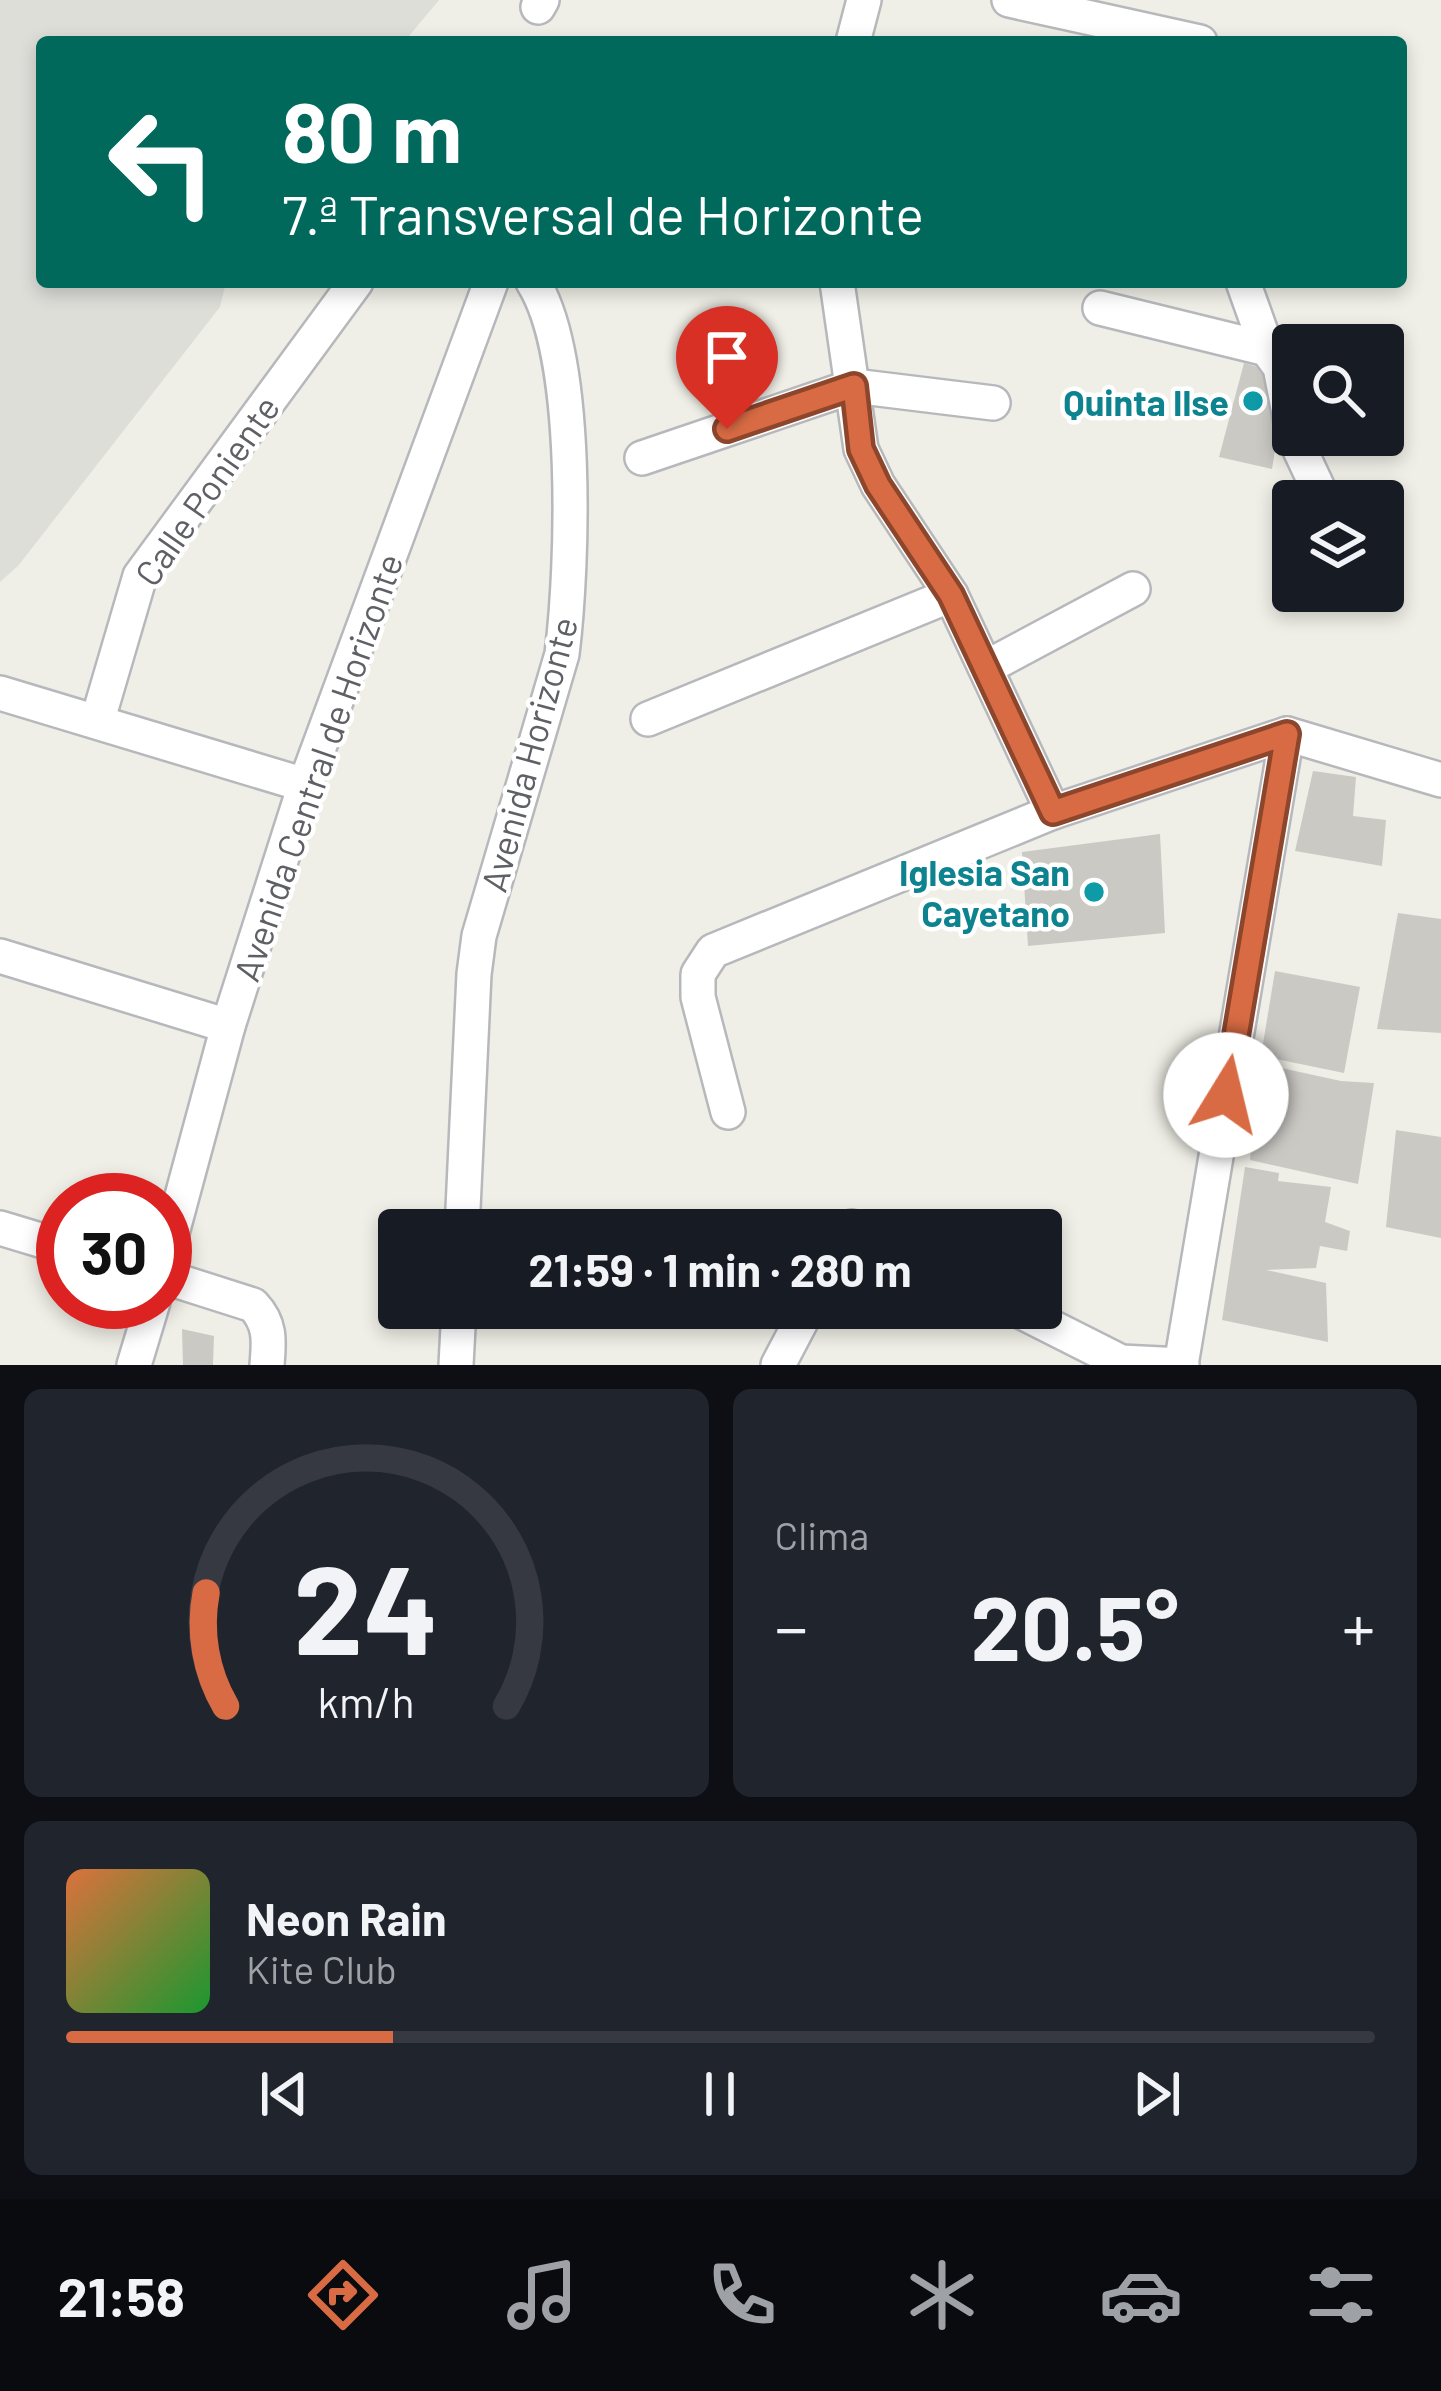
<!DOCTYPE html>
<html lang="es">
<meta charset="utf-8">
<style>
body{margin:0;font-family:Barlow,sans-serif;background:#20242c;color:#f1f3f6;height:100vh;display:flex;flex-direction:column;font-size:45px;white-space:nowrap}
*{box-sizing:border-box;margin:0}
p{font-size:39px;color:#9ea1a6}
.icon{flex:none;width:66px;height:66px;fill:none;stroke:currentColor;stroke-width:2;stroke-linecap:round;stroke-linejoin:round}
.map{position:relative;height:1365px;overflow:hidden}
.details{display:flex;flex-direction:column;gap:24px;padding:24px;background:#0d0f14;flex:1}
.details>*{flex:none}
.top-card{position:absolute;left:36px;top:36px;width:1371px;height:252px;border-radius:12px;box-shadow:0 6px 18px #0003;background:#00695c;color:#fff;overflow:hidden}
.buttons{position:absolute;left:1272px;top:324px;display:grid;gap:24px}
.buttons a{display:grid;place-items:center;width:132px;height:132px;border-radius:12px;background:#171b24;box-shadow:0 6px 18px #0003;font-size:60px}
.speed{position:absolute;left:36px;top:1173px;display:flex;gap:24px;font-size:60px;font-weight:700;text-align:center}
.speed>*{display:grid;place-content:center;width:156px;height:156px;border-radius:50%;background:#171b24;box-shadow:0 6px 18px #0003;line-height:1}
.speed .limit{border:18px solid #d22;background:#fff;color:#111}
.pin{position:absolute;display:grid;place-items:center;width:102px;height:102px;color:#fff;margin:-123px -51px;border-radius:50% 50% 50% 0;rotate:-45deg;box-shadow:0 0 12px #0007}
.pin .icon{rotate:45deg}
.me{position:absolute;width:132px;margin:-66px;rotate:9deg;stroke-linejoin:round;filter:drop-shadow(0 0 9px #0008)}
.turn{display:flex;align-items:center;gap:42px;height:252px;padding:0 48px;font-size:54px}
.turn .icon{width:156px;height:156px;stroke-width:2.5}
.turn b{display:block;font-size:84px;line-height:102px}
.big{font-size:90px;font-weight:700;line-height:1.1}
.details .widget{flex:1;display:flex;flex-direction:column;justify-content:center;gap:18px;min-width:0;padding:0 42px;border-radius:18px;background:#20242c}
.details .dial{align-items:center;gap:0}
.dial svg{height:312px;overflow:visible;fill:none;stroke:#363941;stroke-width:7;stroke-linecap:round;text-anchor:middle}
.dial text{fill:#f1f3f6;stroke:none}
.song{display:flex;align-items:center;gap:36px}
.cover{width:144px;height:144px;border-radius:18px;background:linear-gradient(135deg,hsl(20 70% 55%),hsl(130 70% 35%))}
.played{height:12px;border-radius:6px;background:linear-gradient(90deg,#d86b44 25%,#363941 25%)}
.keys{display:flex;justify-content:space-around;direction:ltr}
.heat{display:flex;justify-content:space-between;align-items:center;font-size:66px;direction:ltr}
.details .tiles{flex:1;display:grid;gap:24px;grid-template-columns:1fr 1fr}
.widget:last-child{grid-column:span 2}
.trip{position:absolute;left:378px;top:1209px;width:684px;height:120px;border-radius:12px;background:#171b24;box-shadow:0 6px 18px #0003;font-weight:700;line-height:120px;text-align:center}
.tabs{display:flex;height:192px;justify-content:space-around;align-items:center;background:#090b0e;color:#9ea1a6}
.tabs .icon{width:84px;height:84px}
.tabs .selected{color:#d86b44}
.tabs b{font-size:54px;color:#f1f3f6}
.map>svg:first-child{display:block}
.industrial{fill:#deded9}
.building{fill:#cbc9c4}
.lines{fill:none;stroke-linecap:round;stroke-linejoin:round}
.minor-casing{stroke:#b7b8bc;stroke-width:38}
.minor{stroke:#fff;stroke-width:33}
.route-casing{stroke:#8c462c;stroke-width:30}
.route{stroke:#d86b44;stroke-width:21}
.culture-dot{fill:#0f9aa8;stroke:#fff;stroke-width:4.5}
.labels{text-anchor:middle;dominant-baseline:central;stroke-width:9;stroke-linejoin:round;paint-order:stroke}
.culture-label{font-size:36px;font-weight:bold;fill:#0d838f;stroke:#fff;text-anchor:end}
.street-label{font-size:36px;fill:#5f6066;stroke:#fff}
</style>
<div class="map">
<svg width="1441" height="1365" viewBox="0 0 1441 1365">
<rect width="100%" height="100%" fill="#efefe7"/>
<!-- industrial -->
<path class="industrial" d="M0,0H439L404,42H42V282H226L220,307L18,566L0,582Z"/>
<!-- building -->
<g class="building">
<path d="M1244,363L1269,370L1278,432L1272,469L1219,457Z"/>
<path d="M1313,771L1356,777L1353,816L1386,820L1382,866L1295,851Z"/>
<path d="M1160,834L1165,933L1028,946L1022,852Z"/>
<path d="M1398,913L1441,919V1033L1377,1029Z"/>
<path d="M1275,971L1360,987L1344,1073L1261,1056Z"/>
<path d="M1258,1063L1341,1081L1374,1083L1358,1184L1250,1160Z"/>
<path d="M1396,1130L1441,1137V1238L1386,1227Z"/>
<path d="M1245,1167L1279,1173L1278,1181L1331,1187L1325,1222L1350,1231L1347,1251L1320,1246L1316,1268L1266,1270L1326,1283L1328,1342L1222,1320Z"/>
<path d="M182,1329L214,1336L213,1365H183Z"/>
</g>
<g class="lines">
<!-- minor casing -->
<g class="minor-casing">
<g id="minor">
<path d="M1009,0L1200,42"/>
<path d="M538,7L542,0"/>
<path d="M853,42L864,0"/>
<path d="M837,282L861,449L878,485L951,595L1053,812"/>
<path d="M1100,308L1267,349L1243,282"/>
<path d="M1267,349L1280,367L1293,433"/>
<path d="M1293,435L1324,501"/>
<path d="M642,458L854,386L993,403"/>
<path d="M987,667L1133,589"/>
<path d="M0,693L305,785"/>
<path d="M98,719L140,576L356,282"/>
<path d="M648,719L951,595"/>
<path d="M0,956L228,1026"/>
<path d="M728,1112L698,997V974L713,951L1053,812L1287,734L1441,780"/>
<path d="M0,1228L63,1247"/>
<path d="M462,1230L474,974L479,936L562,654C573,565 580,357 533,282"/>
<path d="M850,1230L852,1227L859,1230"/>
<path d="M165,1259L228,1026L305,785L491,282"/>
<path d="M165,1277L253,1305C271,1324 269,1341 267,1365"/>
<path d="M1014,1308L1121,1362L1182,1365"/>
<path d="M134,1365L153,1302"/>
<path d="M456,1365L459,1308"/>
<path d="M778,1365L808,1308"/>
<path d="M1181,1365L1287,734"/>
</g>
</g>
<!-- minor -->
<use href="#minor" class="minor"/>
</g>
<g class="lines">
<!-- route casing -->
<g class="route-casing">
<path id="route" d="M727,429L854,386L861,449L878,485L951,595L1053,812L1287,734L1226,1095"/>
</g>
<!-- route -->
<use href="#route" class="route"/>
</g>
<!-- markers -->
<g class="culture-dot">
<circle cx="1253" cy="401" r="12"/>
<circle cx="1094" cy="892" r="12"/>
</g>
<g class="labels">
<!-- culture labels -->
<g class="culture-label">
<text x="1229" y="401">Quinta Ilse</text>
<text x="1070" y="871">Iglesia San<tspan x="1070" dy="41">Cayetano</tspan></text>
</g>
<!-- street labels -->
<g class="street-label">
<text transform="translate(206 490) rotate(-55)">Calle Poniente</text>
<text transform="translate(528 754) rotate(-75)">Avenida Horizonte</text>
<text transform="translate(317 767) rotate(-71)">Avenida Central de Horizonte</text>
</g>
</g>
</svg>
<div class="buttons">
<a><svg class="icon" aria-label="search" viewBox="0 0 24 24"><circle cx="10" cy="10" r="6"/><path d="M15 15l6 6"/></svg></a>
<a><svg class="icon" aria-label="layers" viewBox="0 0 24 24"><path d="M12 4l9 5-9 5-9-5zM3 14l9 5 9-5"/></svg></a>
</div>
<div class="speed"><div class="limit">30</div></div>
<div class="pin" style="left:727px;top:429px;background:#d93025"><svg class="icon" aria-label="arrive" viewBox="0 0 24 24"><path d="M6 21V4h12l-3 4 3 4H6"/></svg></div>
<svg class="me" style="left:1226px;top:1095px" viewBox="-20 -20 40 40"><circle r="19" fill="#fff"/><path d="M0-13L10 11 0 6-10 11z" fill="#d86b44"/></svg>
<div class="trip">21:59 · 1 min · 280 m</div>
<div class="top-card">
<div class="turn"><svg class="icon" aria-label="left" viewBox="0 0 24 24"><path d="M17 20v-9H6M10 6l-5 5 5 5"/></svg><div><b>80 m</b>7.ª Transversal de Horizonte</div></div>
</div>
</div>
<section class="details">
<div class="tiles">
<div class="widget dial"><svg viewBox="0 0 100 80">
<path d="M14 69A42 42 0 1 1 86 69"/>
<path d="M14 69A42 42 0 0 1 9 40" stroke="#d86b44"/>
<text x="50" y="56" font-size="32" font-weight="700">24</text>
<text x="50" y="72" font-size="11">km/h</text>
</svg></div>
<div class="widget"><p>Clima</p>
<div class="heat"><a>−</a><b class="big">20.5°</b><a>+</a></div>
</div>
<div class="widget">
<div class="song"><i class="cover"></i><div><b>Neon Rain</b><p>Kite Club</p></div></div>
<div class="played"></div>
<div class="keys"><svg class="icon" aria-label="previous" viewBox="0 0 24 24"><path d="M18 5L8 12l10 7zM5 5v14"/></svg><svg class="icon" aria-label="pause" viewBox="0 0 24 24"><path d="M8 5v14M16 5v14"/></svg><svg class="icon" aria-label="next" viewBox="0 0 24 24"><path d="M6 5l10 7-10 7zM19 5v14"/></svg></div>
</div>
</div>
</section>
<nav class="tabs">
<b>21:58</b>
<svg class="icon selected" aria-label="directions" viewBox="0 0 24 24"><path d="M12 3l9 9-9 9-9-9zM9 14v-3h6M13 9l2 2-2 2"/></svg>
<svg class="icon" aria-label="music" viewBox="0 0 24 24"><path d="M9 18V5l10-2v13"/><circle cx="6" cy="18" r="3"/><circle cx="16" cy="16" r="3"/></svg>
<svg class="icon" aria-label="phone" viewBox="0 0 24 24"><path d="M5 4h4l2 5-3 2q2 4 5 5l2-3 5 2v4C11 20 4 13 5 4z"/></svg>
<svg class="icon" aria-label="climate" viewBox="0 0 24 24"><path d="M12 3v18M4 7l16 10M4 17L20 7"/></svg>
<svg class="icon" aria-label="car" viewBox="0 0 24 24"><path d="M5 17H2v-5l4-1 3-4h7l3 4 3 1v5h-3M9 17h6M6 11h13"/><circle cx="7" cy="17" r="2"/><circle cx="17" cy="17" r="2"/></svg>
<svg class="icon" aria-label="filters" viewBox="0 0 24 24"><path d="M4 7h16M4 17h16"/><circle cx="9" cy="7" r="2"/><circle cx="15" cy="17" r="2"/></svg>
</nav>
